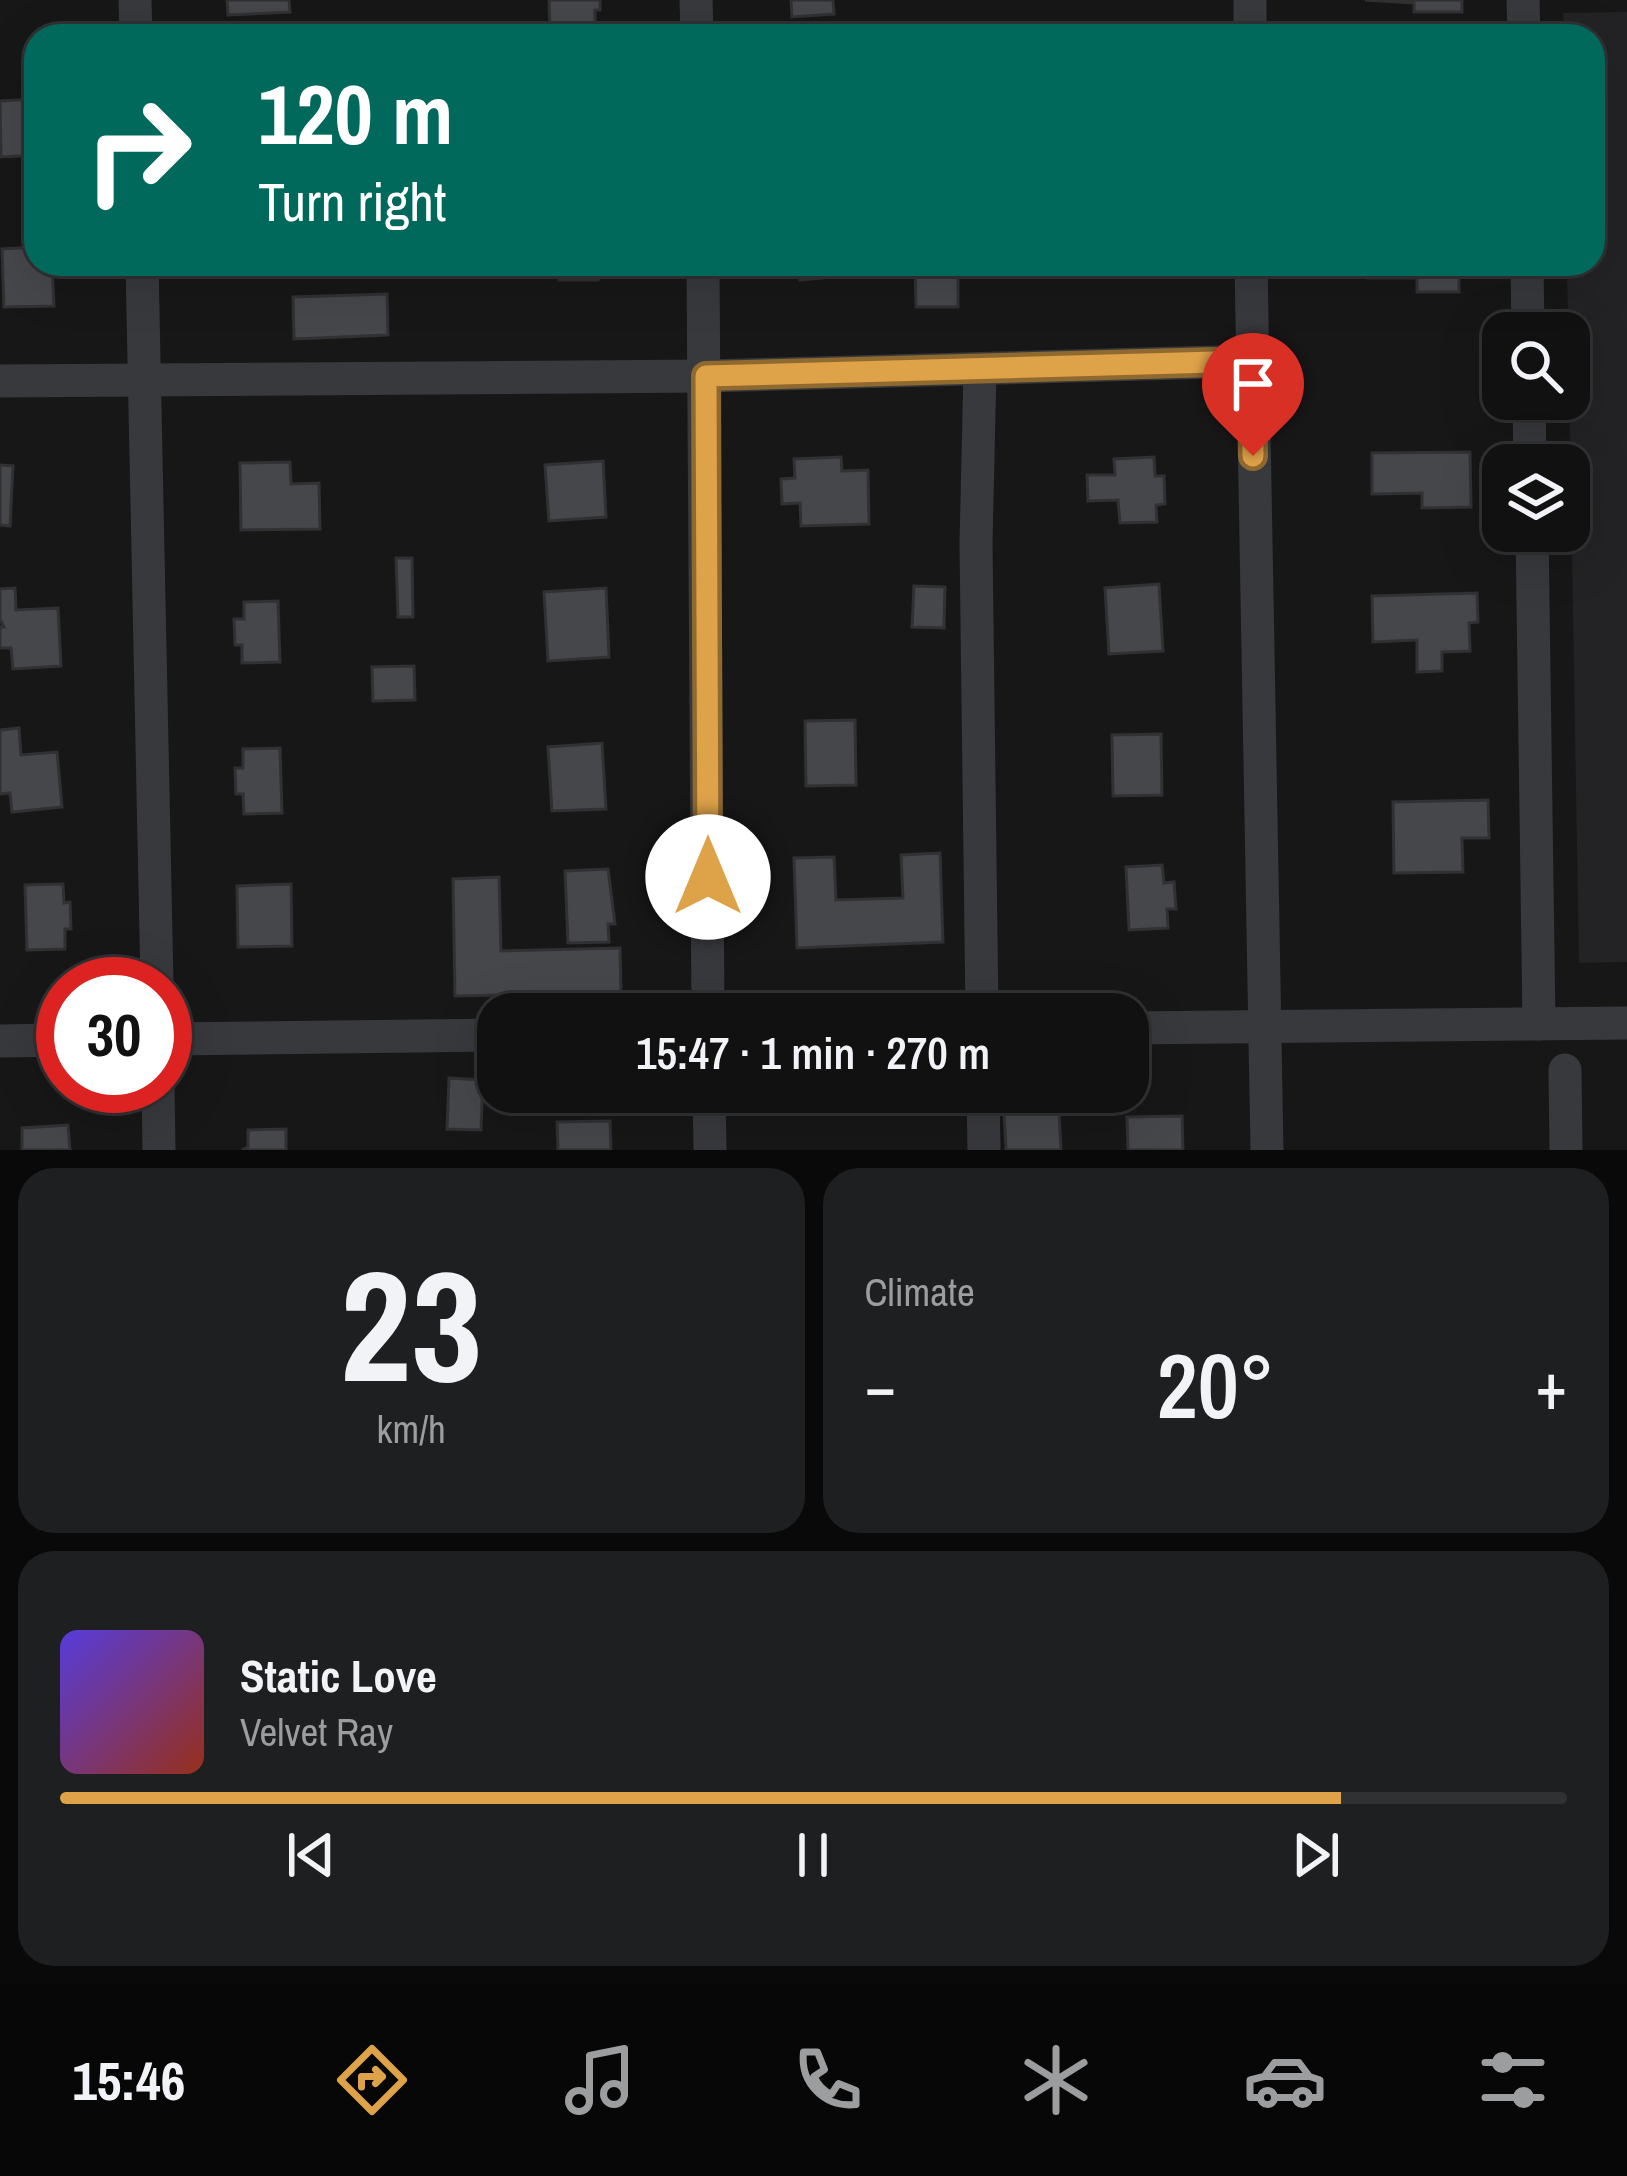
<!DOCTYPE html>
<meta charset="utf-8">
<style>
body{margin:0;font-family:"Archivo Narrow",sans-serif;background:#1e1f20;color:#f1f3f6;height:100vh;display:flex;flex-direction:column;font-size:45px;white-space:nowrap}
*{box-sizing:border-box;margin:0}
p{font-size:39px;color:#9c9d9f}
.icon{flex:none;width:66px;height:66px;fill:none;stroke:currentColor;stroke-width:2;stroke-linecap:round;stroke-linejoin:round}
.map{position:relative;height:1150px;overflow:hidden}
.sheet{display:flex;flex-direction:column;gap:18px;padding:18px;background:#09090a;flex:1}
.sheet>*{flex:none}
.banner{position:absolute;left:24px;top:24px;width:1581px;height:252px;border-radius:36px;box-shadow:0 12px 48px #0002,0 0 0 3px #303132;background:#00695c;color:#fff;overflow:hidden}
.buttons{position:absolute;left:1482px;top:312px;display:grid;gap:24px}
.buttons a{display:grid;place-items:center;width:108px;height:108px;border-radius:24px;background:#111112;box-shadow:0 12px 48px #0002,0 0 0 3px #303132;font-size:60px}
.speed{position:absolute;left:36px;top:957px;display:flex;gap:24px;font-size:60px;font-weight:700;text-align:center}
.speed>*{display:grid;place-content:center;width:156px;height:156px;border-radius:50%;background:#111112;box-shadow:0 12px 48px #0002,0 0 0 3px #303132;line-height:1}
.speed .limit{border:18px solid #d22;background:#fff;color:#111}
.pin{position:absolute;display:grid;place-items:center;width:102px;height:102px;color:#fff;margin:-123px -51px;border-radius:50% 50% 50% 0;rotate:-45deg;box-shadow:0 0 12px #0007}
.pin .icon{rotate:45deg}
.me{position:absolute;width:132px;margin:-66px;rotate:0deg;stroke-linejoin:round;filter:drop-shadow(0 0 9px #0008)}
.turn{display:flex;align-items:center;gap:42px;height:252px;padding:0 36px;font-size:54px}
.turn .icon{width:156px;height:156px;stroke-width:2.5}
.turn b{display:block;font-size:84px;line-height:102px}
.big{font-size:90px;font-weight:600;line-height:1.1}
.sheet .widget{flex:1;display:flex;flex-direction:column;justify-content:center;gap:18px;min-width:0;padding:0 42px;border-radius:36px;background:#1e1f20}
.sheet .dial{align-items:center;gap:0}
.dial b{font-size:156px;line-height:1}
.song{display:flex;align-items:center;gap:36px}
.cover{width:144px;height:144px;border-radius:18px;background:linear-gradient(135deg,hsl(250 70% 55%),hsl(10 70% 35%))}
.played{height:12px;border-radius:6px;background:linear-gradient(90deg,#dea249 85%,#303132 85%)}
.keys{display:flex;justify-content:space-around;direction:ltr}
.heat{display:flex;justify-content:space-between;align-items:center;font-size:66px;direction:ltr}
.sheet .tiles{flex:1;display:grid;gap:18px;grid-template-columns:1fr 1fr}
.widget:last-child{grid-column:span 2}
.trip{position:absolute;left:477px;top:993px;width:672px;height:120px;border-radius:36px;background:#111112;box-shadow:0 12px 48px #0002,0 0 0 3px #303132;font-weight:600;line-height:120px;text-align:center}
.tabs{display:flex;height:192px;justify-content:space-around;align-items:center;background:#070707;color:#9c9d9f}
.tabs .icon{width:84px;height:84px}
.tabs .current{color:#dea249}
.tabs b{font-size:54px;color:#f1f3f6}
.map>svg:first-child{display:block}
.built{fill:#232325}
.building{fill:#46474b;stroke:#313134;stroke-width:3}
.lines{fill:none;stroke-linecap:round;stroke-linejoin:round}
.street{stroke:#38393d;stroke-width:33}
.route-casing{stroke:#90692f;stroke-width:30}
.route{stroke:#dea249;stroke-width:21}
</style>
<div class="map">
<svg width="1627" height="1150" viewBox="0 0 1627 1150">
<rect width="100%" height="100%" fill="#171718"/>
<!-- built -->
<path class="built" d="M1627,12V962L1579,963L1567,264H1593V36H1564L1563,13Z"/>
<!-- building -->
<g class="building">
<path d="M227,0H289L290,12L228,15Z"/>
<path d="M549,0H600V10H595V27L550,28Z"/>
<path d="M791,0H833L834,14L792,17Z"/>
<path d="M1365,0H1462V12H1414V3Z"/>
<path d="M36,99V155L1,157L0,101Z"/>
<path d="M36,247V264H52L54,306L4,307L2,249Z"/>
<path d="M237,264H293V270L238,271Z"/>
<rect x="559" y="264" width="39" height="16"/>
<path d="M799,264H833L834,277L800,280Z"/>
<path d="M1108,264H1154V275L1108,276Z"/>
<path d="M1368,264H1459V292H1417V278H1368Z"/>
<path d="M915,269H958V307H916Z"/>
<path d="M387,294L388,335L294,339L293,297Z"/>
<path d="M1470,452L1471,507L1422,508V493L1372,494V453Z"/>
<path d="M841,457L842,471L868,470L869,524L801,526L800,503L782,504L781,479L795,478L794,459Z"/>
<path d="M1154,457L1155,476H1164L1165,504L1156,505L1157,522L1120,523L1118,500L1088,501L1087,475H1115L1114,459Z"/>
<path d="M603,461L606,517L549,521L545,465Z"/>
<path d="M290,462L291,484L319,483L320,529L241,530L240,463Z"/>
<path d="M0,465L13,466L10,526L0,525Z"/>
<path d="M396,558H412L413,617H398Z"/>
<path d="M1159,584L1163,651L1109,654L1105,588Z"/>
<path d="M914,586L945,587L944,628L912,627Z"/>
<path d="M15,588L16,610L58,608L61,666L13,669L11,648H0V627H4L0,619V589Z"/>
<path d="M606,588L609,657L548,661L544,592Z"/>
<path d="M1477,593L1478,622L1469,623L1470,651L1442,652V671L1417,672V640L1373,642L1372,596Z"/>
<path d="M278,601L280,662L242,663V645H235L234,619H244V602Z"/>
<path d="M414,666L415,700L373,701L372,667Z"/>
<path d="M855,720L856,785L806,786L805,721Z"/>
<path d="M19,728L21,755L57,752L62,807L12,812L10,793L0,794V730Z"/>
<path d="M1161,734L1162,795L1113,796L1112,735Z"/>
<path d="M602,743L606,809L552,811L548,747Z"/>
<path d="M280,748L282,813L244,814L243,794H236L235,768H243V749Z"/>
<path d="M1488,800L1489,838H1462L1463,872L1394,873L1393,802Z"/>
<path d="M940,853L943,942L797,948L794,858L834,857L836,900L903,898L901,855Z"/>
<path d="M1162,865L1164,883L1174,882L1176,909H1167L1168,928L1129,930L1126,867Z"/>
<path d="M608,869L615,924H608L609,942L568,943L565,871Z"/>
<path d="M499,877L501,951L620,948L621,992L455,996L453,879Z"/>
<path d="M63,884L64,903L70,902L71,929H65V949L27,950L25,885Z"/>
<path d="M291,884L292,946L238,947L237,886Z"/>
<path d="M449,1078L483,1080L481,1130L447,1129Z"/>
<path d="M1003,1092H1058L1061,1150H1006Z"/>
<path d="M1182,1116L1183,1150H1128L1127,1117Z"/>
<path d="M610,1121L611,1150H558L557,1122Z"/>
<path d="M68,1125L70,1150H22V1128Z"/>
<path d="M286,1129V1150H242L248,1147V1130Z"/>
</g>
<g class="lines">
<!-- street -->
<g class="street">
<path d="M135,0L136,36"/>
<path d="M696,0L697,36"/>
<path d="M1250,0V36"/>
<path d="M1523,0L1524,36"/>
<path d="M142,264L157,984"/>
<path d="M703,264L708,1014"/>
<path d="M1251,264L1267,1150"/>
<path d="M1527,264L1528,333"/>
<path d="M980,369L976,544L982,1014"/>
<path d="M0,381L706,376L1252,361"/>
<path d="M1529,399L1530,465"/>
<path d="M1532,531L1539,1024"/>
<path d="M1128,1028L1627,1023"/>
<path d="M165,1039L498,1035"/>
<path d="M0,1041L63,1040"/>
<path d="M1565,1070L1566,1150"/>
<path d="M158,1086L159,1150"/>
<path d="M709,1092L710,1150"/>
<path d="M983,1092L984,1150"/>
</g>
</g>
<g class="lines">
<!-- route casing -->
<g class="route-casing">
<path id="route" d="M708,877L706,376L1252,361L1253,456"/>
</g>
<!-- route -->
<use href="#route" class="route"/>
</g>
</svg>
<div class="buttons">
<a><svg class="icon" aria-label="search" viewBox="0 0 24 24"><circle cx="10" cy="10" r="6"/><path d="M15 15l6 6"/></svg></a>
<a><svg class="icon" aria-label="layers" viewBox="0 0 24 24"><path d="M12 4l9 5-9 5-9-5zM3 14l9 5 9-5"/></svg></a>
</div>
<div class="speed"><div class="limit">30</div></div>
<div class="pin" style="left:1253px;top:456px;background:#d93025"><svg class="icon" aria-label="arrive" viewBox="0 0 24 24"><path d="M6 21V4h12l-3 4 3 4H6"/></svg></div>
<svg class="me" style="left:708px;top:877px" viewBox="-20 -20 40 40"><circle r="19" fill="#fff"/><path d="M0-13L10 11 0 6-10 11z" fill="#dea249"/></svg>
<div class="trip">15:47 · 1 min · 270 m</div>
<div class="banner">
<div class="turn"><svg class="icon" aria-label="right" viewBox="0 0 24 24"><path d="M7 20v-9h11M14 6l5 5-5 5"/></svg><div><b>120 m</b>Turn right</div></div>
</div>
</div>
<section class="sheet">
<div class="tiles">
<div class="widget dial"><b>23</b><p>km/h</p></div>
<div class="widget"><p>Climate</p>
<div class="heat"><a>−</a><b class="big">20°</b><a>+</a></div>
</div>
<div class="widget">
<div class="song"><i class="cover"></i><div><b>Static Love</b><p>Velvet Ray</p></div></div>
<div class="played"></div>
<div class="keys"><svg class="icon" aria-label="previous" viewBox="0 0 24 24"><path d="M18 5L8 12l10 7zM5 5v14"/></svg><svg class="icon" aria-label="pause" viewBox="0 0 24 24"><path d="M8 5v14M16 5v14"/></svg><svg class="icon" aria-label="next" viewBox="0 0 24 24"><path d="M6 5l10 7-10 7zM19 5v14"/></svg></div>
</div>
</div>
</section>
<nav class="tabs">
<b>15:46</b>
<svg class="icon current" aria-label="directions" viewBox="0 0 24 24"><path d="M12 3l9 9-9 9-9-9zM9 14v-3h6M13 9l2 2-2 2"/></svg>
<svg class="icon" aria-label="music" viewBox="0 0 24 24"><path d="M9 18V5l10-2v13"/><circle cx="6" cy="18" r="3"/><circle cx="16" cy="16" r="3"/></svg>
<svg class="icon" aria-label="phone" viewBox="0 0 24 24"><path d="M5 4h4l2 5-3 2q2 4 5 5l2-3 5 2v4C11 20 4 13 5 4z"/></svg>
<svg class="icon" aria-label="climate" viewBox="0 0 24 24"><path d="M12 3v18M4 7l16 10M4 17L20 7"/></svg>
<svg class="icon" aria-label="car" viewBox="0 0 24 24"><path d="M5 17H2v-5l4-1 3-4h7l3 4 3 1v5h-3M9 17h6M6 11h13"/><circle cx="7" cy="17" r="2"/><circle cx="17" cy="17" r="2"/></svg>
<svg class="icon" aria-label="filters" viewBox="0 0 24 24"><path d="M4 7h16M4 17h16"/><circle cx="9" cy="7" r="2"/><circle cx="15" cy="17" r="2"/></svg>
</nav>
